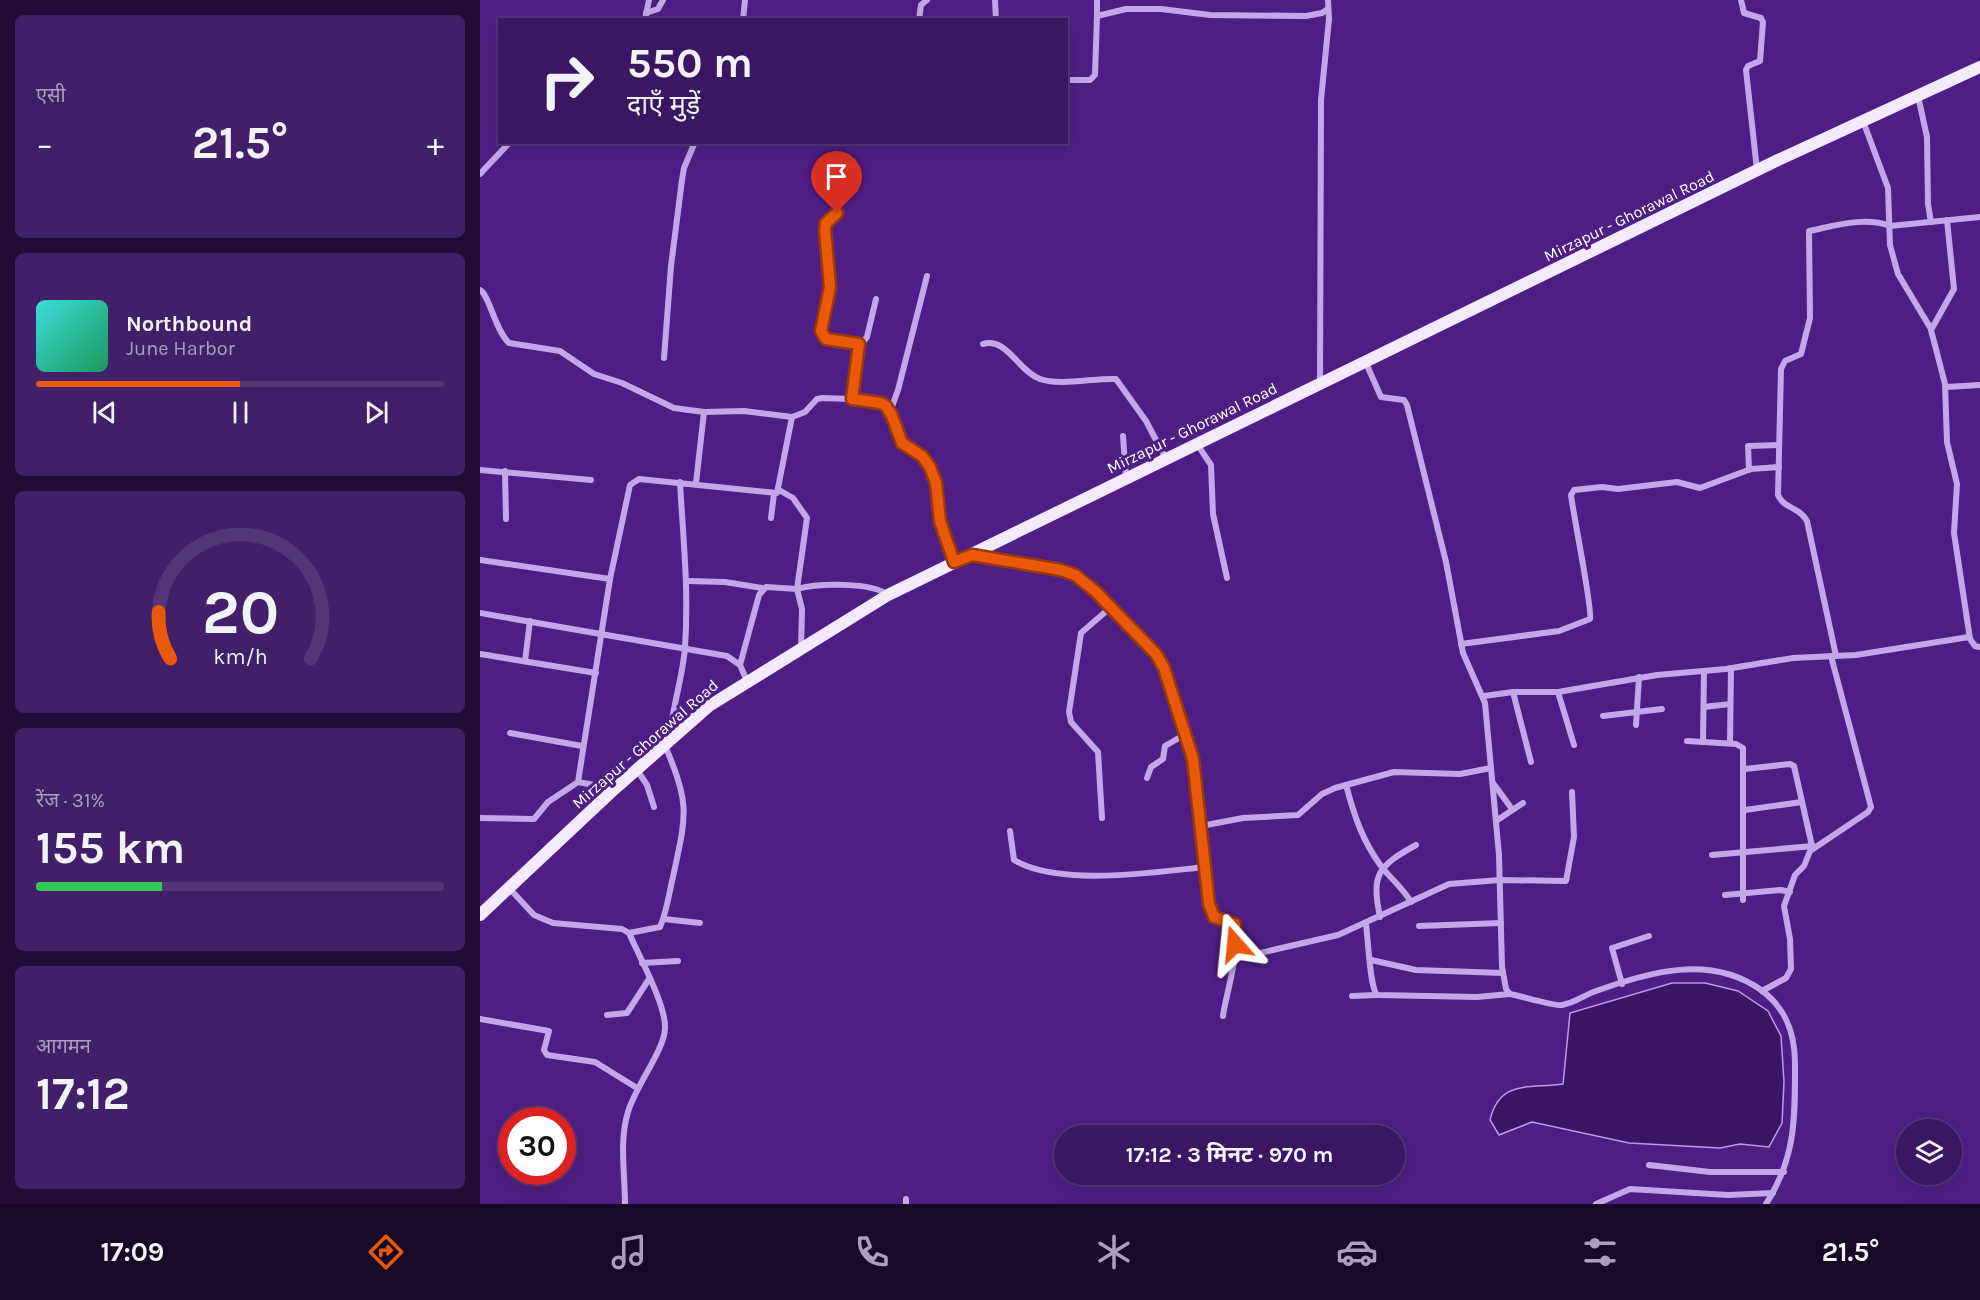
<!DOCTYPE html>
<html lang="hi">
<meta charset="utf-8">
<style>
body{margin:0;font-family:Karla,"Noto Sans Devanagari",sans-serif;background:#421f69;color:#f1f3f6;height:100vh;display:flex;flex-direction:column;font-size:22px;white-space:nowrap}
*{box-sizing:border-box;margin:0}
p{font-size:20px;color:#ac9fbe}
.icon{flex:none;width:33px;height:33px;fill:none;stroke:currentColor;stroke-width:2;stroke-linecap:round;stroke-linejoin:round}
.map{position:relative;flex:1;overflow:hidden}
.drawer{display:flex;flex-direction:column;gap:15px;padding:15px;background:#200c36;width:480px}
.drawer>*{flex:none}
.top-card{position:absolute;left:18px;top:18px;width:570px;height:126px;border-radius:0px;box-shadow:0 6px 24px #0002,0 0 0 2px #543578;background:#3b1663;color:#f1f3f6;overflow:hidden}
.buttons{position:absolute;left:1416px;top:1119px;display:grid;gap:12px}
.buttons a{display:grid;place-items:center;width:66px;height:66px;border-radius:50%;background:#3b1663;box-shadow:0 6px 24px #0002,0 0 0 2px #543578;font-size:30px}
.speed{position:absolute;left:18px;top:1107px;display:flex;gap:12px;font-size:30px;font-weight:700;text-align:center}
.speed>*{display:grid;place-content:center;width:78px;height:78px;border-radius:50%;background:#3b1663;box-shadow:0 6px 24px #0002,0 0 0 2px #543578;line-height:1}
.speed .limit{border:9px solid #d22;background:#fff;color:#111}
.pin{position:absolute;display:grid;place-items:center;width:51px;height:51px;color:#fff;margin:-62px -26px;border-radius:50% 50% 50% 0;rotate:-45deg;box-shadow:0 0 6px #0007}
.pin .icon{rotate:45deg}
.me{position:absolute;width:66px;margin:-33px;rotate:342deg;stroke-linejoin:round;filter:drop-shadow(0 0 4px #0008)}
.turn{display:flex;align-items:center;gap:21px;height:126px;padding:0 30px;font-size:27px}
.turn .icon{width:78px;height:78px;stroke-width:2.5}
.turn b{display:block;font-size:42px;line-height:51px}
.big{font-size:45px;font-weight:700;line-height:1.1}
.drawer .card{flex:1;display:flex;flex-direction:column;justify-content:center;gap:9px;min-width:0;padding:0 21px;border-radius:9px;background:#421f69}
.drawer .dial{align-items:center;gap:0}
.dial svg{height:156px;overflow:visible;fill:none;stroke:#543578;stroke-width:7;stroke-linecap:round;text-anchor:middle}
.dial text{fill:#f1f3f6;stroke:none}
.song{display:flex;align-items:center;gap:18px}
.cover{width:72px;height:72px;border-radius:9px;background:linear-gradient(135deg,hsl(180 70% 55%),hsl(150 70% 35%))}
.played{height:6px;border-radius:3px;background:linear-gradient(90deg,#ea580c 50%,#543578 50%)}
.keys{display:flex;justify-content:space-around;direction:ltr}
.heat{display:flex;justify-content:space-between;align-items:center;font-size:33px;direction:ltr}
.charge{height:9px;border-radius:4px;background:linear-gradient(90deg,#34c759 31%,#543578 0)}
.trip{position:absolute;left:574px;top:1125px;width:351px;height:60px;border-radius:30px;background:#3b1663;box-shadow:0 6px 24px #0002,0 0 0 2px #543578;font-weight:700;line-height:60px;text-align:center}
.menu{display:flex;height:96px;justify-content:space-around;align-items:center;background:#180928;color:#ac9fbe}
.menu .icon{width:42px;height:42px}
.menu .selected{color:#ea580c}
.menu b{font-size:27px;color:#f1f3f6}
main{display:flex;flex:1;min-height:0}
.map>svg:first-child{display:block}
.water{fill:#3b1463;stroke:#be99eb;stroke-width:1.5}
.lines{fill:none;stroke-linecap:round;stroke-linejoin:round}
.minor{stroke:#c5a6ea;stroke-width:6}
.primary{stroke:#f4eafe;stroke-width:12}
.route-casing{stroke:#983908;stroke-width:15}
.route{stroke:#ea580c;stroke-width:10}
.labels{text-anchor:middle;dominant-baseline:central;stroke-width:6;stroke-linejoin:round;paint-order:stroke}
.street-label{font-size:16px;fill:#fff;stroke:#4f1e84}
</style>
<main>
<section class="drawer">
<div class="card"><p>एसी</p>
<div class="heat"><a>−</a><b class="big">21.5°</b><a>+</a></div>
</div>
<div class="card">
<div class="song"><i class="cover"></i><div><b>Northbound</b><p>June Harbor</p></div></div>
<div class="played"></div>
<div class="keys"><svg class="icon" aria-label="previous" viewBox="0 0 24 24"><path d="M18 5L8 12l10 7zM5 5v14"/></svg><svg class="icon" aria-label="pause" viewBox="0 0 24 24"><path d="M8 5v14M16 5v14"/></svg><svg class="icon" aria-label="next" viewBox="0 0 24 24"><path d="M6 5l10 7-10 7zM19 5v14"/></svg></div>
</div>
<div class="card dial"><svg viewBox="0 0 100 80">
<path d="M14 69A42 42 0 1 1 86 69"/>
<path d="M14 69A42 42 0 0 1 8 45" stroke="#ea580c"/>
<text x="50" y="56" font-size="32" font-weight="700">20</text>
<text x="50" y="72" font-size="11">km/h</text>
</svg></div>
<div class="card"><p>रेंज · 31%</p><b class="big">155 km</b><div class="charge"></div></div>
<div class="card"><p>आगमन</p><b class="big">17:12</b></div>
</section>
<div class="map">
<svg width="1500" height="1204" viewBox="0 0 1500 1204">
<rect width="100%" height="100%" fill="#4f1e84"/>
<!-- water -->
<path class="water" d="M1192,983H1225L1258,991L1288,1011L1301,1036L1304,1082L1302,1123L1289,1147L1260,1144L1240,1148L1149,1143L1052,1122L1019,1135L1010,1120C1020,1079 1049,1089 1083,1084L1090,1013Z"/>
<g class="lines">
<!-- minor -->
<g class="minor">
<path d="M515,0L516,20"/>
<path d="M617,0V16"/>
<path d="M1261,0L1264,13L1281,18L1283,22L1280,61L1268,66L1266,70L1277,170"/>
<path d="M166,13L178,9L183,0"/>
<path d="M165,20L169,0"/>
<path d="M263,20L265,0"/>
<path d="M439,20L441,5L447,0"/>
<path d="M586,80H610L615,75L617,16L646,9H681L730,15L826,16L842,13L848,9"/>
<path d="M1438,96L1447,137L1448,204L1451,222"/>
<path d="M1383,121L1408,188L1410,245L1418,274L1451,329"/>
<path d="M0,174L30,142"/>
<path d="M357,213L346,223L345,230L350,287L341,334L346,339L379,344"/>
<path d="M1467,220L1474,289L1451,330L1465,384L1467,442L1477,484L1474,533L1490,639L1495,646L1500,647"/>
<path d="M0,290C9,294 15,330 29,343L80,351L114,374L142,383L194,408L224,412L264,411L312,417L325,412L337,399L342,398L372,399L401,403L406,406L412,415L421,443L442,456L450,467L456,483L460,521L474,562"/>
<path d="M503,344C527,337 538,371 560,379C579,386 615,378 636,379L666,421L686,459"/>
<path d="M184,358L191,266L202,180L204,168L215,142"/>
<path d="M886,363L901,397L924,400L927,405L966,562L983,653L1005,703L1019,855L1022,967L1026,989L1030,994C1041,996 1076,1007 1082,1005C1095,1003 1104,995 1116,991C1169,972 1230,954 1281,990C1306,1008 1315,1033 1315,1064C1315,1118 1316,1157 1286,1204"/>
<path d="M840,384L841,100L849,19L848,0"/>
<path d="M1466,387L1500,385"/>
<path d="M372,399L377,349L387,337L396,299"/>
<path d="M410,412L418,390L447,276"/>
<path d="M643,436L646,478"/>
<path d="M717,444L731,465L733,514L747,578"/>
<path d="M0,470L111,480"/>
<path d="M1269,470L1268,446L1299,445"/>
<path d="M25,471L26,519"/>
<path d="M216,483L224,412"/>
<path d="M299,490L313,498L327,518L317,589C338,583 392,582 408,595"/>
<path d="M291,518L294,494"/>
<path d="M494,555L595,575L639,615L676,654L685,668L713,759L729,904L734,917L751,920C766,933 745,997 743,1016"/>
<path d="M0,560L130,579"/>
<path d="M208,581L245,582L282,588"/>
<path d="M0,613L247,656L260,665L267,681"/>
<path d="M981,644L1079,631L1110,619C1113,611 1093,513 1091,495L1094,490L1122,487L1138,489L1197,482L1220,488L1271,469L1299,467"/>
<path d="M0,654L116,673"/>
<path d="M1356,656L1327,521C1320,507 1304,509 1298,495L1301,369L1305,361L1321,354L1330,318L1329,231C1354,226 1385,216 1410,226L1500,217"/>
<path d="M45,661L50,621"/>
<path d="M260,665L279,595L286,587L317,589L322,609L321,649"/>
<path d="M1033,692L1051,762"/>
<path d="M1078,692L1094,745"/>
<path d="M1004,696L1033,692H1078L1177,675L1246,669L1313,658L1376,655L1489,637"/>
<path d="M1224,707L1250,704"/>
<path d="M1123,716L1182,709"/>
<path d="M1156,725L1159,677"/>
<path d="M30,733L102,746"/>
<path d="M190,737C192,707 203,677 205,647C209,591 203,537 200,482"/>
<path d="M1207,741L1256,744L1263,748V900"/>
<path d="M1223,742L1224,671"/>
<path d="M1250,743L1251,668"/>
<path d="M1265,769L1310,764L1314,766L1332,846"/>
<path d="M157,770L167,785L174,807"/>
<path d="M667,778L671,767L683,759L685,746L704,735"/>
<path d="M98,782L130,579L150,485L159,479L297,493L312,417"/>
<path d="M1013,783L1032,809"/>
<path d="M866,785C874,815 882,840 901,866C911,879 923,888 931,902"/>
<path d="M1265,810L1322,802"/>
<path d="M0,818L54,819L68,802L98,782L114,785L130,793"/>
<path d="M622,818L618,752L591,722L589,712L601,633L631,607"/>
<path d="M1016,821L1043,803"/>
<path d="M721,826L763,818L818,815L842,794L855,788L914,772L980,774L1011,768"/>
<path d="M530,831L534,860C579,887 675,872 725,867"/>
<path d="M1232,855L1333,846"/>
<path d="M29,888L54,915L73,923L142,929L149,933C159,956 186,1005 185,1028C185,1049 155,1087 148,1112C139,1141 145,1174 145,1204"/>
<path d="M1245,895L1301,890L1310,892"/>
<path d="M900,917C891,874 898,866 936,845"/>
<path d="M184,919L220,923"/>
<path d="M886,924C888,939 890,988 897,995L997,997L1030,994"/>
<path d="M939,926L1021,923"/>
<path d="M149,933L180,927C187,911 189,893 193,877C206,816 211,804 185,746"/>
<path d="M754,959L858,935L969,884L1020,880L1086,881L1094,837L1092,792"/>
<path d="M891,960L936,970L1023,973"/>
<path d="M162,963L198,961"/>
<path d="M1142,984L1132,948L1169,936"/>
<path d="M1282,991L1306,978L1311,969L1310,939L1304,906L1315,875L1324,866L1330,851L1388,812L1391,807L1351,656"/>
<path d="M872,996L897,995"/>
<path d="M127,1015L147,1013L169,979"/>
<path d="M0,1019L69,1031L64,1050L67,1055L115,1062L157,1088"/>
<path d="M1169,1165L1230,1172H1304"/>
<path d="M426,1199V1204"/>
<path d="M1116,1204L1150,1189L1248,1195L1293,1193"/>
</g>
<!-- primary -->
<path class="primary" d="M0,915L130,793L229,706L408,595L1298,160L1500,67"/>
</g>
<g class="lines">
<!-- route casing -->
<g class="route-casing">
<path id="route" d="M357,213L346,223L345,230L350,287L341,331L346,339L379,344L372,399L401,403L406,406L412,416L422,443L442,456L450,467L456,483L460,521L474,562L492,555L581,570L595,575L615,591L676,654L684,668L713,759L729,904L734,917L755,924V944"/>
</g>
<!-- route -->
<use href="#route" class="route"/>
</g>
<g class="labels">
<!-- street labels -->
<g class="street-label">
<text transform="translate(1149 216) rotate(-26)">Mirzapur - Ghorawal Road</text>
<text transform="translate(712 428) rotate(-26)">Mirzapur - Ghorawal Road</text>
<text transform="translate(165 744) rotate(-41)">Mirzapur - Ghorawal Road</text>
</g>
</g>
</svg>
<div class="buttons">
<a><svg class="icon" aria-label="layers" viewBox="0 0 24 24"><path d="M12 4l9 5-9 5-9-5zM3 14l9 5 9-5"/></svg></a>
</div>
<div class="speed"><div class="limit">30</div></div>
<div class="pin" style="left:357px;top:213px;background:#d93025"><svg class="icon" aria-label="arrive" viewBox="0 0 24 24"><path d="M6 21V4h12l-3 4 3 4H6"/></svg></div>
<svg class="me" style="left:755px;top:944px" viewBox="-20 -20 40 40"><path d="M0-17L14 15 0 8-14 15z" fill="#ea580c" stroke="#fff" stroke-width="4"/></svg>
<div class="trip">17:12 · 3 मिनट · 970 m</div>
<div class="top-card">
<div class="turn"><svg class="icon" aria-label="right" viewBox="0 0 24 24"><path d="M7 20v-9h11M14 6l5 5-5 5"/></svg><div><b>550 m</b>दाएँ मुड़ें</div></div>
</div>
</div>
</main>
<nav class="menu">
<b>17:09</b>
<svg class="icon selected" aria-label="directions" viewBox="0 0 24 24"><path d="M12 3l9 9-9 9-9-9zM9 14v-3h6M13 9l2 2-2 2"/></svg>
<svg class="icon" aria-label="music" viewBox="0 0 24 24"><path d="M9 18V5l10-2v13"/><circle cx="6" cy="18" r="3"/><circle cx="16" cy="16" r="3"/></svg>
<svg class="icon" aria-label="phone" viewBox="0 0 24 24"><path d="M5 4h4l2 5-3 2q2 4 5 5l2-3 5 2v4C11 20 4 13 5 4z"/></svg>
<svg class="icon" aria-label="climate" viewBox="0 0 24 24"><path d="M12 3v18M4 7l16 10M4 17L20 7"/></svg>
<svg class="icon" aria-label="car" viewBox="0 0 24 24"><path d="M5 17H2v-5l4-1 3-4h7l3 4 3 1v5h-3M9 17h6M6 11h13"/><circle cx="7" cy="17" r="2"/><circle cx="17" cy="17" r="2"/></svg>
<svg class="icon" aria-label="filters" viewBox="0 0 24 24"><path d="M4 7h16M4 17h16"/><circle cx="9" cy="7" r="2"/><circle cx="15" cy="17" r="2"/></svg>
<b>21.5°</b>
</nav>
